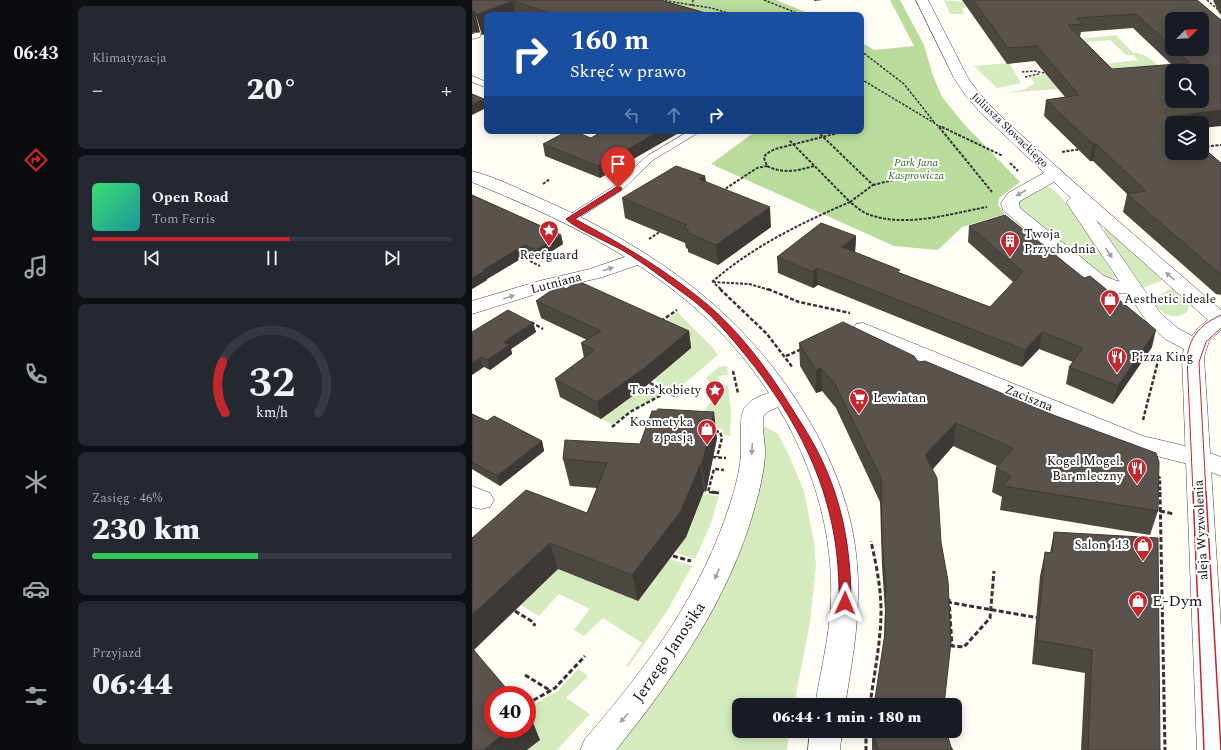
<!DOCTYPE html>
<html lang="pl">
<meta charset="utf-8">
<style>
body{margin:0;font-family:Spectral,serif;background:#242831;color:#f1f3f6;height:100vh;display:flex;flex-direction:column;font-size:15px;white-space:nowrap}
*{box-sizing:border-box;margin:0}
p{font-size:13px;color:#9ea1a6}
.icon{flex:none;width:22px;height:22px;fill:none;stroke:currentColor;stroke-width:2;stroke-linecap:round;stroke-linejoin:round}
.map{position:relative;flex:1;overflow:hidden}
.details{display:flex;flex-direction:column;gap:6px;padding:6px;background:#0d0f14;width:400px}
.details>*{flex:none}
.top-card{position:absolute;left:12px;top:12px;width:380px;height:122px;border-radius:8px;box-shadow:0 2px 10px #0003;background:#1a4fa0;color:#fff;overflow:hidden}
.needle{width:26px;rotate:65deg}
.fabs{position:absolute;left:693px;top:12px;display:grid;gap:8px}
.fabs a{display:grid;place-items:center;width:44px;height:44px;border-radius:8px;background:#171b24;box-shadow:0 2px 10px #0003;font-size:20px}
.speed{position:absolute;left:12px;top:686px;display:flex;gap:8px;font-size:20px;font-weight:700;text-align:center}
.speed>*{display:grid;place-content:center;width:52px;height:52px;border-radius:50%;background:#171b24;box-shadow:0 2px 10px #0003;line-height:1}
.speed .limit{border:6px solid #d22;background:#fff;color:#111}
.pin{position:absolute;display:grid;place-items:center;width:34px;height:34px;color:#fff;margin:-41px -17px;border-radius:50% 50% 50% 0;rotate:-45deg;box-shadow:0 0 4px #0007}
.pin .icon{rotate:45deg}
.me{position:absolute;width:44px;margin:-22px;rotate:1deg;stroke-linejoin:round;filter:drop-shadow(0 0 3px #0008)}
.turn{display:flex;align-items:center;gap:14px;height:84px;padding:0 20px;font-size:18px}
.turn .icon{width:52px;height:52px;stroke-width:2.5}
.turn b{display:block;font-size:28px;line-height:34px}
.lanes{display:flex;align-items:center;height:38px;padding:0 20px;background:#0003;justify-content:center;gap:20px;direction:ltr}
.lanes .off{opacity:.35}
.big{font-size:30px;font-weight:800;line-height:1.1}
.details .widget{flex:1;display:flex;flex-direction:column;justify-content:center;gap:6px;min-width:0;padding:0 14px;border-radius:8px;background:#242831}
.details .dial{align-items:center;gap:0}
.dial svg{height:104px;overflow:visible;fill:none;stroke:#363941;stroke-width:7;stroke-linecap:round;text-anchor:middle}
.dial text{fill:#f1f3f6;stroke:none}
.song{display:flex;align-items:center;gap:12px}
.cover{width:48px;height:48px;border-radius:6px;background:linear-gradient(135deg,hsl(140 70% 55%),hsl(180 70% 35%))}
.played{height:4px;border-radius:2px;background:linear-gradient(90deg,#c4262e 55%,#363941 55%)}
.keys{display:flex;justify-content:space-around;direction:ltr}
.heat{display:flex;justify-content:space-between;align-items:center;font-size:22px;direction:ltr}
.charge{height:6px;border-radius:3px;background:linear-gradient(90deg,#34c759 46%,#363941 0)}
.trip{position:absolute;left:260px;top:698px;width:230px;height:40px;border-radius:8px;background:#171b24;box-shadow:0 2px 10px #0003;font-weight:800;line-height:40px;text-align:center}
main{display:flex;flex:1;min-height:0}
.tabs{display:flex;flex-direction:column;width:72px;justify-content:space-around;align-items:center;background:#090b0e;color:#9ea1a6}
.tabs .icon{width:28px;height:28px}
.tabs .active{color:#c4262e}
.tabs b{font-size:18px;color:#f1f3f6}
.map>svg:first-child{display:block}
.green{fill:#d5ebbd}
.forest{fill:#b9dc9c}
.lines{fill:none;stroke-linecap:round;stroke-linejoin:round}
.service-casing{stroke:#444;stroke-width:1}
.minor-casing{stroke:#444;stroke-width:1}
.tertiary-casing{stroke:#444;stroke-width:1}
.path-far3{stroke:#333;stroke-width:1.5;stroke-dasharray:2.5 1.5;stroke-linecap:butt}
.path-far2{stroke:#333;stroke-width:2;stroke-dasharray:3 1.5;stroke-linecap:butt}
.path-far1{stroke:#333;stroke-width:2.5;stroke-dasharray:4 2;stroke-linecap:butt}
.path{stroke:#333;stroke-width:3;stroke-dasharray:5 2.5;stroke-linecap:butt}
.service{fill:#fff;fill-rule:evenodd}
.minor{fill:#fff;fill-rule:evenodd}
.tertiary{fill:#fff;fill-rule:evenodd}
.tram-far1{stroke:#c4262e;stroke-width:1}
.tram{stroke:#c4262e;stroke-width:1.5}
.wall{fill:#4d4742;fill-rule:evenodd}
.shaded-wall{fill:#3f3936}
.building{fill:#5a524d;stroke:#3f3936;fill-rule:evenodd}
.oneway{fill:#a0a0a0}
.route{fill:#c4262e;stroke:#7f191e}
.labels{text-anchor:middle;dominant-baseline:central;stroke-width:4;stroke-linejoin:round;paint-order:stroke}
.far-street-label{font-size:11px;fill:#111;stroke:#fff}
.far-park-label{font-size:11px;font-style:italic;fill:#2f6b1f;stroke:#fff}
.poi-label{font-size:13px;fill:#111;stroke:#fff;text-anchor:start}
.street-label{font-size:13px;fill:#111;stroke:#fff}
.near-poi-label{font-size:16px;fill:#111;stroke:#fff;text-anchor:start}
.near-street-label{font-size:16px;fill:#111;stroke:#fff}
</style>
<main>
<nav class="tabs">
<b>06:43</b>
<svg class="icon active" aria-label="directions" viewBox="0 0 24 24"><path d="M12 3l9 9-9 9-9-9zM9 14v-3h6M13 9l2 2-2 2"/></svg>
<svg class="icon" aria-label="music" viewBox="0 0 24 24"><path d="M9 18V5l10-2v13"/><circle cx="6" cy="18" r="3"/><circle cx="16" cy="16" r="3"/></svg>
<svg class="icon" aria-label="phone" viewBox="0 0 24 24"><path d="M5 4h4l2 5-3 2q2 4 5 5l2-3 5 2v4C11 20 4 13 5 4z"/></svg>
<svg class="icon" aria-label="climate" viewBox="0 0 24 24"><path d="M12 3v18M4 7l16 10M4 17L20 7"/></svg>
<svg class="icon" aria-label="car" viewBox="0 0 24 24"><path d="M5 17H2v-5l4-1 3-4h7l3 4 3 1v5h-3M9 17h6M6 11h13"/><circle cx="7" cy="17" r="2"/><circle cx="17" cy="17" r="2"/></svg>
<svg class="icon" aria-label="filters" viewBox="0 0 24 24"><path d="M4 7h16M4 17h16"/><circle cx="9" cy="7" r="2"/><circle cx="15" cy="17" r="2"/></svg>
</nav>
<section class="details">
<div class="widget"><p>Klimatyzacja</p>
<div class="heat"><a>−</a><b class="big">20°</b><a>+</a></div>
</div>
<div class="widget">
<div class="song"><i class="cover"></i><div><b>Open Road</b><p>Tom Ferris</p></div></div>
<div class="played"></div>
<div class="keys"><svg class="icon" aria-label="previous" viewBox="0 0 24 24"><path d="M18 5L8 12l10 7zM5 5v14"/></svg><svg class="icon" aria-label="pause" viewBox="0 0 24 24"><path d="M8 5v14M16 5v14"/></svg><svg class="icon" aria-label="next" viewBox="0 0 24 24"><path d="M6 5l10 7-10 7zM19 5v14"/></svg></div>
</div>
<div class="widget dial"><svg viewBox="0 0 100 80">
<path d="M14 69A42 42 0 1 1 86 69"/>
<path d="M14 69A42 42 0 0 1 12 30" stroke="#c4262e"/>
<text x="50" y="56" font-size="32" font-weight="700">32</text>
<text x="50" y="72" font-size="11">km/h</text>
</svg></div>
<div class="widget"><p>Zasięg · 46%</p><b class="big">230 km</b><div class="charge"></div></div>
<div class="widget"><p>Przyjazd</p><b class="big">06:44</b></div>
</section>
<div class="map">
<svg width="749" height="750" viewBox="0 0 749 750">
<rect width="100%" height="100%" fill="#fffdf5"/>
<!-- green -->
<g class="green">
<path d="M472,0L492,2L494,7L490,8L492,14H478Z"/>
<path d="M644,35L661,53C670,52 681,60 688,67L637,70L632,64L666,60L661,55H654L638,40L595,44L608,39Z"/>
<path d="M537,63L549,83L525,88L502,66Z"/>
<path d="M570,74H574L642,85L531,93L551,90L562,84V82L559,77L568,76Z"/>
<path d="M575,186C593,192 630,257 642,276V278L634,279L546,210L547,199Z"/>
<path d="M633,229L636,230L691,280L671,288L631,232Z"/>
<path d="M700,288L716,304V311C702,323 687,312 679,300Z"/>
<path d="M206,313L241,348L246,355L206,389H197L182,380L191,373L182,330L203,314Z"/>
<path d="M255,366L256,375L246,376L247,386L256,385L259,413L258,436L253,435L250,429L190,426L230,414L245,393L234,378L247,367Z"/>
<path d="M174,386L189,394L157,412L143,423L139,424L130,419Z"/>
<path d="M292,426L306,434L316,453L332,491L342,542L344,565L338,622L322,705H267V731H317L315,750H137L200,668Z"/>
<path d="M231,494L247,496L239,523L223,559L203,552L209,544L207,543L219,526Z"/>
<path d="M198,559L220,566L195,611L156,667L154,666L170,643L131,618L112,636L102,630L118,609L87,594L67,616L49,605L86,569L166,601Z"/>
<path d="M106,669L116,676L94,698L118,714L85,750H55L67,740L55,726V708L86,691Z"/>
</g>
<!-- forest -->
<g class="forest">
<path d="M160,0H304L341,15H213Z"/>
<path d="M418,0H428L452,45L460,73L470,97L492,124L548,182L527,198L526,205L533,214L490,227L466,250L422,246L239,164L284,131H389V42L402,50L442,46Z"/>
</g>
<g class="lines">
<!-- service casing -->
<g class="service-casing">
<g id="service">
<path d="M5,33H8V37L0,39V34Z"/>
<path d="M0,76L15,82V88L0,82Z"/>
<path d="M217,131H229L181,160L150,190L102,221H94L93,219L94,217L142,186L175,156Z"/>
</g>
</g>
<!-- minor casing -->
<g class="minor-casing">
<g id="minor">
<path d="M583,169L589,170L591,174L589,178L548,201L547,203L548,208L632,276L645,281L667,283L670,287L667,291L660,293H643L618,284L531,210L529,203L536,193L577,170Z"/>
<path d="M167,252L174,254L177,258L174,262L131,277L80,289L0,314V301L67,281L118,269Z"/>
<path d="M391,323L671,436L726,449L749,457V476L720,465L657,449L384,334L381,329L384,324Z"/>
<path d="M309,389L317,392L320,397C314,407 300,407 292,415C289,427 293,439 293,451C293,466 289,484 285,499C261,593 204,676 144,750H108L113,739C176,666 230,594 259,501C264,485 269,466 269,450C269,408 264,402 309,389Z"/>
<path d="M0,486L18,493L22,500L18,507L9,509L0,507Z"/>
</g>
</g>
<!-- tertiary casing -->
<g class="tertiary-casing">
<g id="tertiary">
<path d="M444,0H456L496,78C517,109 548,133 575,158C632,210 691,259 749,310V330L737,341L732,357L749,628V750H725L710,357L712,349L693,339L675,322L594,202L599,198L510,114L494,96L482,78ZM624,220L736,320L727,327L720,336L707,329L689,314Z"/>
<path d="M0,171C24,177 51,191 74,201C186,251 277,316 339,424C360,461 377,503 383,546C391,600 382,652 373,705H343C350,664 361,622 359,580C356,480 305,384 232,316C200,286 162,261 124,240C84,217 42,200 0,182Z"/>
<path d="M338,731H370L368,750H336Z"/>
</g>
</g>
<!-- path-far3 -->
<g class="path-far3">
<path d="M189,0L239,8L264,15"/>
<path d="M292,0L330,15"/>
<path d="M735,0L749,12"/>
<path d="M220,6L221,0"/>
<path d="M389,51L432,84L463,123"/>
<path d="M550,72L562,71L573,73"/>
<path d="M553,77L567,74"/>
<path d="M389,79L464,124L468,128"/>
<path d="M467,126L472,128"/>
</g>
<!-- path-far2 -->
<g class="path-far2">
<path d="M467,127L520,192"/>
<path d="M470,127L531,156"/>
<path d="M345,131L401,185L378,202C383,206 388,210 393,213C431,229 476,214 515,207"/>
<path d="M730,147L749,145"/>
<path d="M590,152L609,149"/>
<path d="M538,163L546,171"/>
<path d="M342,166C325,171 311,174 295,166L292,158L294,154L303,149L374,131"/>
<path d="M71,184L78,179"/>
<path d="M401,185L429,178"/>
<path d="M250,191L285,168L295,166"/>
<path d="M177,239L189,231"/>
<path d="M50,257L68,266"/>
<path d="M240,282C280,247 329,223 378,202L317,140"/>
<path d="M241,282L277,284L298,290"/>
<path d="M243,284L250,290"/>
</g>
<!-- path-far1 -->
<g class="path-far1">
<path d="M248,289L295,334L321,368"/>
<path d="M296,289L327,302L378,313"/>
<path d="M189,321L205,310"/>
<path d="M59,322L71,329"/>
<path d="M314,356L330,349"/>
<path d="M261,371L266,393"/>
<path d="M178,383L205,397"/>
<path d="M671,420L688,353"/>
<path d="M140,427L158,412L195,392"/>
<path d="M243,431L248,432L250,438L245,457"/>
<path d="M240,457L254,458"/>
<path d="M685,476L688,478V493"/>
<path d="M247,493L236,492L242,469L252,470"/>
</g>
<!-- path -->
<g class="path">
<path d="M240,492L247,493"/>
<path d="M688,492L693,750"/>
<path d="M688,511L702,514"/>
<path d="M201,556L219,561"/>
<path d="M477,599L480,646L492,647L518,618L522,571"/>
<path d="M475,602L567,618"/>
<path d="M43,611L61,622L63,626"/>
<path d="M53,675L79,691"/>
<path d="M55,704L83,688L113,656"/>
<path d="M398,705C402,674 409,642 409,611C409,587 404,564 399,541"/>
<path d="M394,731V750"/>
</g>
<!-- service -->
<use href="#service" class="service"/>
<!-- minor -->
<use href="#minor" class="minor"/>
<!-- tertiary -->
<use href="#tertiary" class="tertiary"/>
<!-- tram-far1 -->
<g class="tram-far1">
<path d="M721,493L715,356C719,334 730,324 749,315"/>
<path d="M734,493L727,362L734,342L749,328"/>
</g>
<!-- tram -->
<g class="tram">
<path d="M721,492L732,750"/>
<path d="M734,492L749,750"/>
</g>
</g>
<!-- wall -->
<g class="wall">
<path d="M0,0H188L241,15H15V33L10,35Z"/>
<path d="M490,0H725L749,20L700,123L749,163V295L744,294L651,212L655,194L621,161H618L572,116L574,100L593,97L563,61L535,64ZM700,19L730,49H700ZM661,28L700,65L640,69L608,37L609,32Z"/>
<path d="M741,0H749V15L747,13Z"/>
<path d="M131,131H210L128,178L73,156L71,144L119,138Z"/>
<path d="M233,176L234,182L299,227L246,265L216,252V249L214,248L213,243L153,218L150,198Z"/>
<path d="M0,195L89,235L91,244L66,260L55,255L15,279V280L0,289Z"/>
<path d="M497,226L680,347L641,404L594,384L597,367L601,362L567,349L550,367L346,285L341,288L306,273L305,257L384,236L383,253L428,273L518,307L541,282L496,242Z"/>
<path d="M94,289L217,331L219,348L174,386L129,419L88,397L83,379L112,358L109,343L115,340L69,318L64,301Z"/>
<path d="M61,323L64,332L39,349L40,354L18,370L12,367L0,332Z"/>
<path d="M327,343L446,362L686,511L678,535L528,510L530,497L520,492L524,468L525,466L481,446L461,469L412,637L413,611L410,566L408,502L364,408L350,391L344,393L328,366Z"/>
<path d="M0,414L15,421L70,441L72,451L28,486L0,469Z"/>
<path d="M245,438L234,492L232,491L214,537L166,601L86,569L2,650L68,740L0,750V538L115,513L125,488L98,486L91,459L168,444Z"/>
<path d="M582,532L688,750H609L613,673L560,664L568,576L573,552L578,553Z"/>
<path d="M400,731H474L479,747L481,750H400Z"/>
</g>
<!-- shaded-wall -->
<g class="shaded-wall">
<path d="M342,0H351L342,1Z"/>
<path d="M41,1L44,15H15V33L10,35L4,15Z"/>
<path d="M3,11L8,32L0,33V12Z"/>
<path d="M12,99L14,108L0,115V104Z"/>
<path d="M749,110V126L730,128V123H700L694,117Z"/>
<path d="M188,131H210L128,178L126,166Z"/>
<path d="M621,144H624L621,161H618Z"/>
<path d="M233,176L235,195L227,179Z"/>
<path d="M298,207L299,227L246,265L244,245Z"/>
<path d="M89,235L91,244L66,260L64,250Z"/>
<path d="M384,236L383,252L370,264V247Z"/>
<path d="M53,245L55,255L15,279V280L0,289V278L11,270Z"/>
<path d="M345,268L346,285L341,288V272Z"/>
<path d="M61,323L64,332L39,349L40,354L18,370L15,360L32,342Z"/>
<path d="M684,330L680,347L641,404L646,386Z"/>
<path d="M217,331L219,348L174,386L129,419L125,402Z"/>
<path d="M570,332L567,349L550,367L553,350Z"/>
<path d="M9,357L12,367L0,375V363Z"/>
<path d="M349,368L350,391L344,393V370Z"/>
<path d="M242,412L245,438L234,492L230,465Z"/>
<path d="M484,423L481,446L452,479L453,455Z"/>
<path d="M70,441L72,451L28,486L25,476Z"/>
<path d="M228,465L232,491L214,537L166,601L160,575Z"/>
<path d="M78,543L86,569L0,651V615Z"/>
<path d="M58,715L68,740L55,750H11L39,729H55V717Z"/>
</g>
<!-- building -->
<g class="building">
<path d="M0,0H188L241,15H84L41,1L4,15L3,11L0,12Z"/>
<path d="M501,0H725L749,20V110L694,117L701,123H700V153H730V147L749,163V275L655,194L674,191L624,144H621L574,100L607,95L565,46L536,48ZM664,14L700,46V19H730V49H703L718,63L640,69L596,25L610,24L605,18ZM700,71H730V101H700Z"/>
<path d="M0,94L12,99L0,104Z"/>
<path d="M96,131H101L119,138L131,131H188L126,166L71,144Z"/>
<path d="M204,166L233,176L227,179L298,207L244,245L214,232L217,230L211,228L215,225L150,198Z"/>
<path d="M0,195L89,235L64,250L53,245L11,270L13,271L0,278Z"/>
<path d="M533,215L612,278L618,276L684,330L646,386L597,367L611,348L570,332L553,350L345,268L341,272L305,257L349,223L384,236L370,247L428,270L425,272L518,307L551,272L497,226Z"/>
<path d="M106,281L217,331L171,369L125,402L83,379L122,350L109,343L129,331L64,301L87,285L94,289Z"/>
<path d="M36,310L61,323L32,342L38,345L15,360L9,357L0,363V332Z"/>
<path d="M371,322L442,356L446,362L453,361L584,416L684,453L687,462L686,511L531,486L539,476L524,468L541,448L484,423L453,455L465,478L469,542L476,581L479,642L472,705H402L413,633L414,587L410,542L409,478L363,384L349,368L344,370L327,343Z"/>
<path d="M186,409L242,412L230,465H228L209,511L160,575L78,543L0,615V538L54,490L115,513L135,463L91,459L93,440L168,444L180,411H185Z"/>
<path d="M0,414L15,421L22,416L70,441L25,476L0,462Z"/>
<path d="M582,532L686,538L688,750H616L620,650L565,640L573,552L580,553Z"/>
<path d="M0,648L40,695H21V729H39L11,750H0Z"/>
<path d="M55,712L58,715L55,717Z"/>
<path d="M402,731H474L479,747L481,750H406L403,740Z"/>
</g>
<!-- one-way arrows -->
<defs><path id="oneway-solid" d="M-6-.8H1V-3.2L6.5 0L1 3.2V.8H-6Z"/></defs>
<g class="oneway">
<use href="#oneway-solid" transform="translate(549 193) rotate(150)"/>
<use href="#oneway-solid" transform="translate(637 253) rotate(56)"/>
<use href="#oneway-solid" transform="translate(136 269) rotate(-18)"/>
<use href="#oneway-solid" transform="translate(698 276) rotate(-138)"/>
<use href="#oneway-solid" transform="translate(37 297) rotate(-18)"/>
<use href="#oneway-solid" transform="translate(280 449) rotate(93)"/>
<use href="#oneway-solid" transform="translate(245 574) rotate(113)"/>
<use href="#oneway-solid" transform="translate(152 718) rotate(131)"/>
</g>
<!-- route -->
<path class="route" d="M146,186L150,188L149,190L103,219C144,241 184,264 221,293C264,325 296,369 324,415C340,439 354,465 363,493C375,529 379,566 379,603L377,607L373,608L369,607L367,603C369,506 335,432 275,357C258,336 237,311 214,295C193,280 172,263 150,250C136,242 104,229 94,219Z"/>
<!-- icons -->
<defs>
<g id="sight-pin" transform="scale(1)"><path d="M0 17L-7.5 6A9.5 9.5 0 1 1 7.5 6Z" fill="#c4262e" stroke="#fff"/><path d="M0-6L1.8-2.2L6-1.7L2.9 1.2L3.7 5.4L0 3.3L-3.7 5.4L-2.9 1.2L-6-1.7L-1.8-2.2Z" fill="#fff"/></g>
<g id="building-pin" transform="scale(1)"><path d="M0 17L-7.5 6A9.5 9.5 0 1 1 7.5 6Z" fill="#c4262e" stroke="#fff"/><path d="M-4-6H4V6H1V3H-1V6H-4ZM-2.5-4.3h1.7v1.8h-1.7ZM.8-4.3h1.7v1.8H.8ZM-2.5-1h1.7V.8h-1.7ZM.8-1h1.7V.8H.8Z" fill="#fff"/></g>
<g id="shop-pin" transform="scale(1)"><path d="M0 17L-7.5 6A9.5 9.5 0 1 1 7.5 6Z" fill="#c4262e" stroke="#fff"/><path d="M-5-2.5h2.3a2.7 3.5 0 0 1 5.4 0H5L5.5 6h-11ZM-1.5-2.5h3a1.5 2.3 0 0 0-3 0Z" fill="#fff"/></g>
<g id="restaurant-pin" transform="scale(1)"><path d="M0 17L-7.5 6A9.5 9.5 0 1 1 7.5 6Z" fill="#c4262e" stroke="#fff"/><path d="M-5-6h1v4h1v-4h1v4h1v-4h1v5L-1.5 .5V6h-2V.5L-5-1ZM5-6V6H3V1.5H1.5Q1.5-4 5-6Z" fill="#fff"/></g>
<g id="supermarket-pin" transform="scale(1)"><path d="M0 17L-7.5 6A9.5 9.5 0 1 1 7.5 6Z" fill="#c4262e" stroke="#fff"/><path d="M-6-5.5h2.5l.6 2H6L4.5 2H-2.5L-4.4-4H-6ZM-1.5 3.2a1.3 1.3 0 1 0 .1 0ZM3 3.2a1.3 1.3 0 1 0 .1 0Z" fill="#fff"/></g>
</defs>
<g fill-rule="evenodd">
<use href="#sight-pin" x="77" y="230"/>
<use href="#building-pin" x="538" y="241"/>
<use href="#shop-pin" x="638" y="299"/>
<use href="#restaurant-pin" x="645" y="357"/>
<use href="#sight-pin" x="243" y="390"/>
<use href="#supermarket-pin" x="387" y="398"/>
<use href="#shop-pin" x="235" y="429"/>
<use href="#restaurant-pin" x="665" y="468"/>
<use href="#shop-pin" x="671" y="545"/>
<use href="#shop-pin" x="666" y="601"/>
</g>
<g class="labels">
<!-- far-street labels -->
<g class="far-street-label">
<text transform="translate(538 130) rotate(44)">Juliusza Słowackiego</text>
</g>
<!-- far-park labels -->
<g class="far-park-label">
<text x="444" y="162">Park Jana<tspan x="444" dy="13">Kasprowicza</tspan></text>
</g>
<!-- poi labels -->
<g class="poi-label">
<text x="552" y="234">Twoja<tspan x="552" dy="15">Przychodnia</tspan></text>
<text x="77" y="255" text-anchor="middle">Reefguard</text>
<text x="652" y="299">Aesthetic ideale</text>
<text x="659" y="357">Pizza King</text>
<text x="229" y="390" text-anchor="end">Tors kobiety</text>
<text x="401" y="398">Lewiatan</text>
<text x="221" y="422" text-anchor="end">Kosmetyka<tspan x="221" dy="15">z pasją</tspan></text>
<text x="651" y="461" text-anchor="end">Kogel Mogel.<tspan x="651" dy="15">Bar mleczny</tspan></text>
<text x="657" y="545" text-anchor="end">Salon 113</text>
</g>
<!-- street labels -->
<g class="street-label">
<text transform="translate(84 283) rotate(-15)">Lutniana</text>
<text transform="translate(557 398) rotate(22)">Zaciszna</text>
<text transform="translate(729 530) rotate(-93)">aleja Wyzwolenia</text>
</g>
<!-- near-poi labels -->
<g class="near-poi-label">
<text x="680" y="601">E-Dym</text>
</g>
<!-- near-street labels -->
<g class="near-street-label">
<text transform="translate(197 652) rotate(-56)">Jerzego Janosika</text>
</g>
</g>
</svg>
<div class="fabs">
<a><svg class="needle" viewBox="-14 -14 28 28"><path d="M0-13l5 13h-10z" fill="#e53935"/><path d="M0 13l5-13h-10z" fill="#9ea1a6"/></svg></a>
<a><svg class="icon" aria-label="search" viewBox="0 0 24 24"><circle cx="10" cy="10" r="6"/><path d="M15 15l6 6"/></svg></a>
<a><svg class="icon" aria-label="layers" viewBox="0 0 24 24"><path d="M12 4l9 5-9 5-9-5zM3 14l9 5 9-5"/></svg></a>
</div>
<div class="speed"><div class="limit">40</div></div>
<div class="pin" style="left:146px;top:188px;background:#d93025"><svg class="icon" aria-label="arrive" viewBox="0 0 24 24"><path d="M6 21V4h12l-3 4 3 4H6"/></svg></div>
<svg class="me" style="left:373px;top:603px" viewBox="-20 -20 40 40"><path d="M0-17L14 15 0 8-14 15z" fill="#c4262e" stroke="#fff" stroke-width="4"/></svg>
<div class="trip">06:44 · 1 min · 180 m</div>
<div class="top-card">
<div class="turn"><svg class="icon" aria-label="right" viewBox="0 0 24 24"><path d="M7 20v-9h11M14 6l5 5-5 5"/></svg><div><b>160 m</b>Skręć w prawo</div></div>
<div class="lanes"><svg class="icon off" aria-label="left" viewBox="0 0 24 24"><path d="M17 20v-9H6M10 6l-5 5 5 5"/></svg><svg class="icon off" aria-label="ahead" viewBox="0 0 24 24"><path d="M12 20V5M6 11l6-6 6 6"/></svg><svg class="icon" aria-label="right" viewBox="0 0 24 24"><path d="M7 20v-9h11M14 6l5 5-5 5"/></svg></div>
</div>
</div>
</main>
